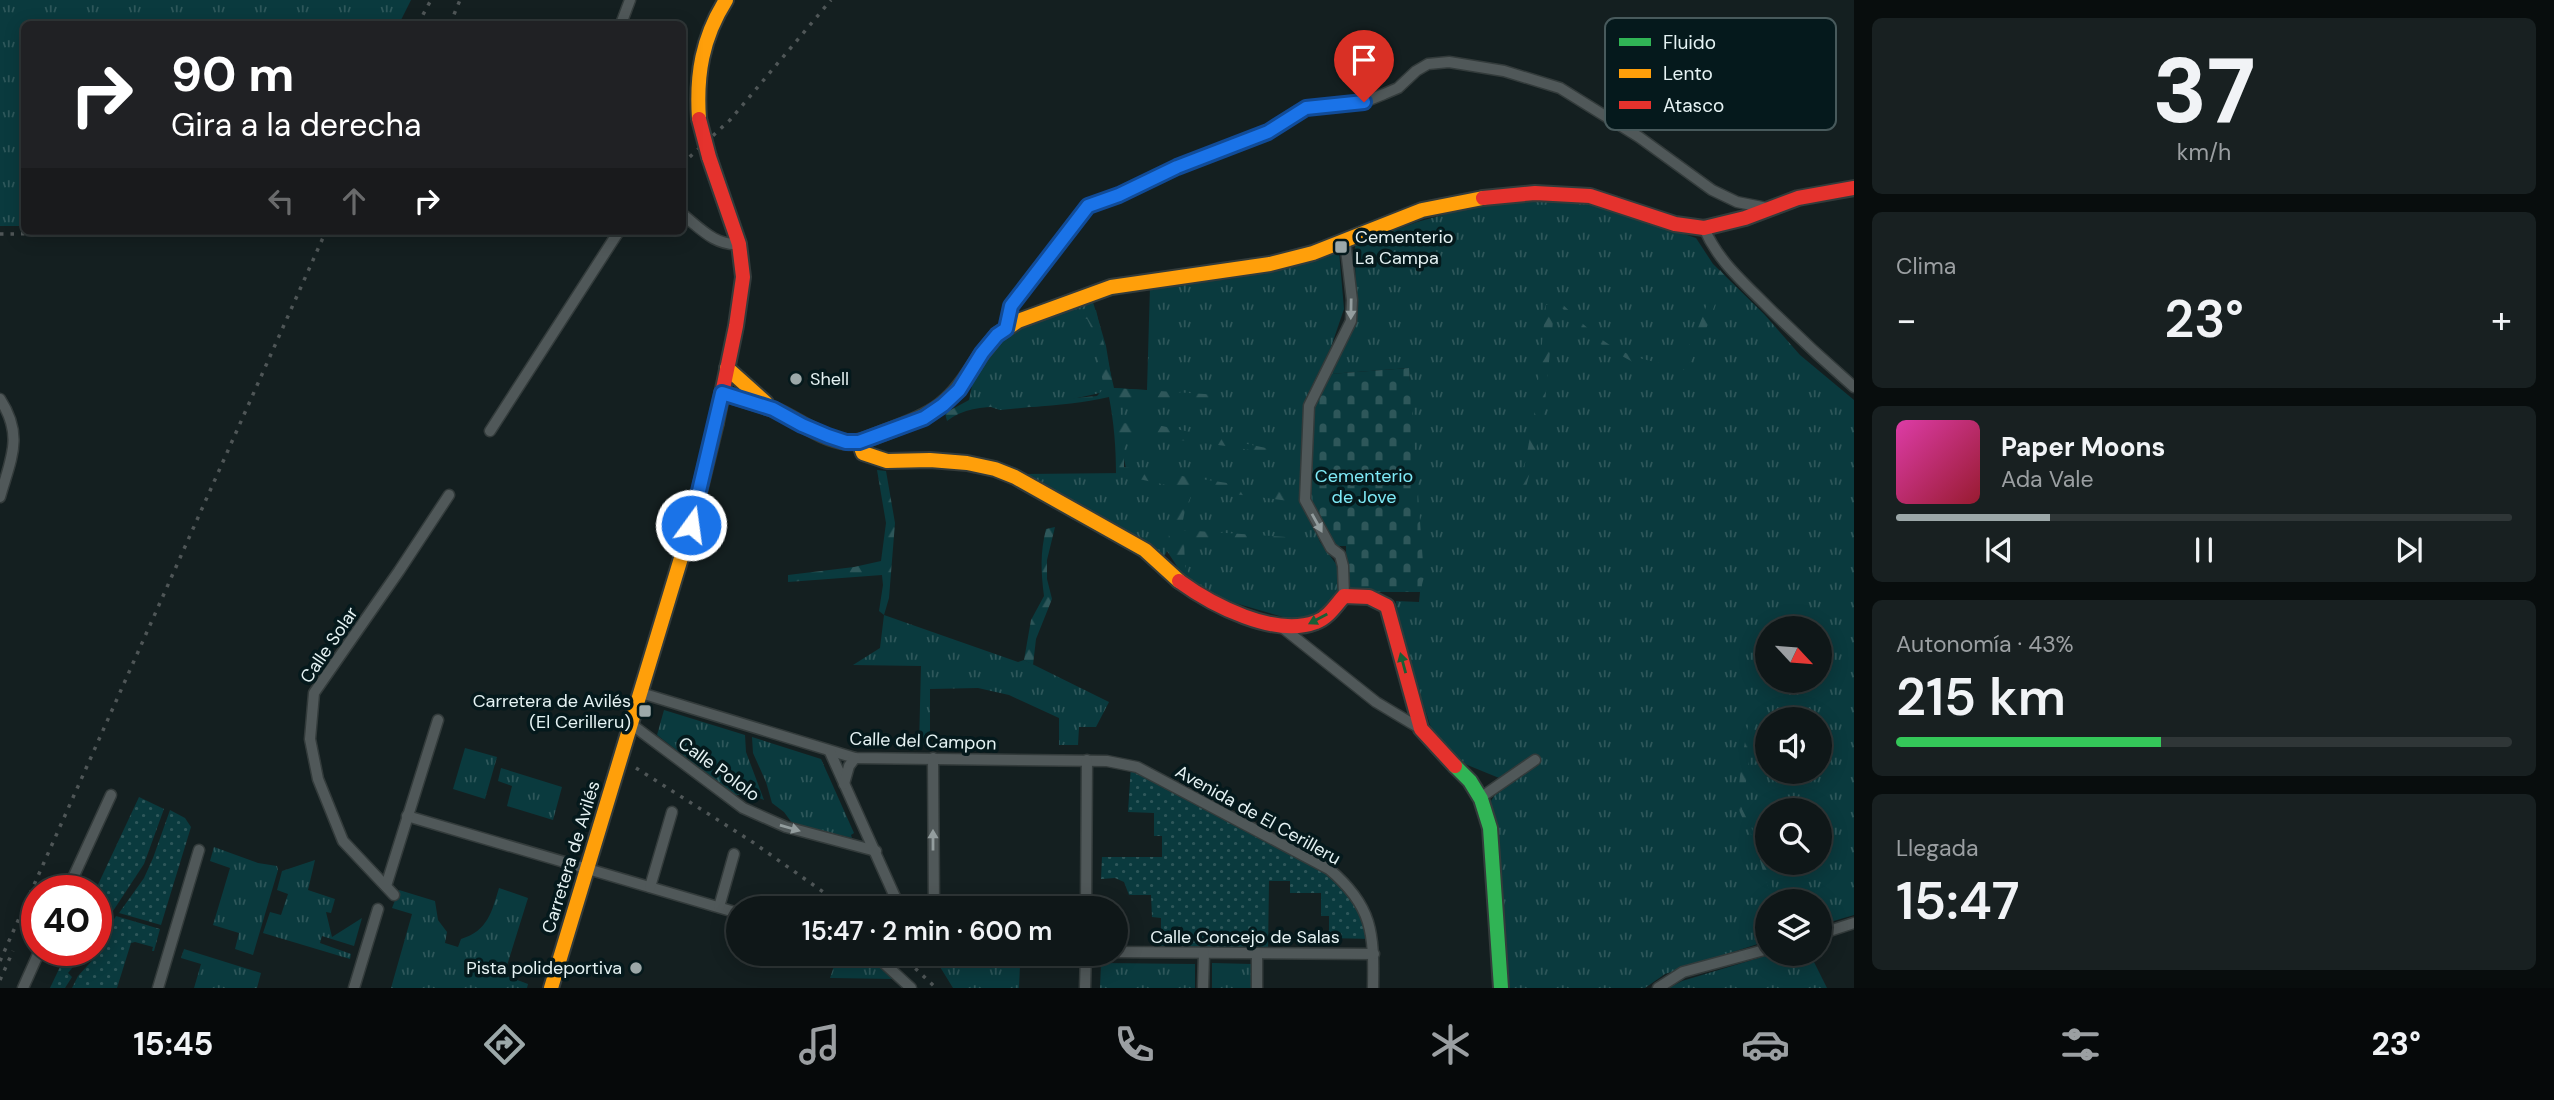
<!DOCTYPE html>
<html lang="es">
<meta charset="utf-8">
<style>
body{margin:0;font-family:"DM Sans",sans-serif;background:#182021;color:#f1f3f6;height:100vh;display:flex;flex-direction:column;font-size:26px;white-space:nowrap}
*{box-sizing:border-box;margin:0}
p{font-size:23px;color:#9b9fa2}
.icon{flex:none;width:38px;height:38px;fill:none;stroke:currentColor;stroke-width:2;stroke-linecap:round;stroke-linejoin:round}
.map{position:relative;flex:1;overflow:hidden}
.sheet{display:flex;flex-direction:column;gap:18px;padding:18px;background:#080d0d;width:700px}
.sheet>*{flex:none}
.top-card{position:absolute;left:21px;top:21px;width:665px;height:214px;border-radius:10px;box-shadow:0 4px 18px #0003,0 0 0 2px #2f3637;background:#202124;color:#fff;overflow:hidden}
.needle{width:46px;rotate:116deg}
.controls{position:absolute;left:1755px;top:616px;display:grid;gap:14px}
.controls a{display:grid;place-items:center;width:77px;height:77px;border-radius:50%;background:#0f1718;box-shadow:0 4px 18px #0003,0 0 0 2px #2f3637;font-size:35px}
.speed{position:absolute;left:21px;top:875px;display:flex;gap:14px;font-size:35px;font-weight:700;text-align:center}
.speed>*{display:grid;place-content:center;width:91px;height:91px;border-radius:50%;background:#0f1718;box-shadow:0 4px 18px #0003,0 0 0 2px #2f3637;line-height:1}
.speed .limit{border:10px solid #d22;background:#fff;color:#111}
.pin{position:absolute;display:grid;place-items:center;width:60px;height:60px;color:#fff;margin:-72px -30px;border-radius:50% 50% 50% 0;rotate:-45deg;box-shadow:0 0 7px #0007}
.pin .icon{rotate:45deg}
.me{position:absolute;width:77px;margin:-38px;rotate:14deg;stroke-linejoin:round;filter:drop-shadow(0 0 5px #0008)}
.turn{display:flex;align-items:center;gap:24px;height:147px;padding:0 35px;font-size:32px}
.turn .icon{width:91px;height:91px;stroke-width:2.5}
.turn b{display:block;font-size:49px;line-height:60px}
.lanes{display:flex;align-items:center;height:66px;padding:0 35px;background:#0003;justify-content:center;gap:35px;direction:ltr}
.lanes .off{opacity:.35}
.big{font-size:52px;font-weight:600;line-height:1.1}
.sheet .tile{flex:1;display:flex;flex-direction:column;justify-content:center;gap:10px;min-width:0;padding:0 24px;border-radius:10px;background:#182021}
.sheet .dial{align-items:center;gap:0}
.dial b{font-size:91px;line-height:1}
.song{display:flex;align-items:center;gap:21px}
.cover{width:84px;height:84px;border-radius:10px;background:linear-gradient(135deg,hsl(320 70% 55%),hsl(350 70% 35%))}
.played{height:7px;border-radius:4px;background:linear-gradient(90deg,#9ca8a9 25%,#2f3637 25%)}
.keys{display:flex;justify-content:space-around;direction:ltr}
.heat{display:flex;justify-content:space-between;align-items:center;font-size:38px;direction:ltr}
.charge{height:10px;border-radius:5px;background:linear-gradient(90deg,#34c759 43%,#2f3637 0)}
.trip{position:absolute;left:726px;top:896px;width:402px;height:70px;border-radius:35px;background:#0f1718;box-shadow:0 4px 18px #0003,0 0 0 2px #2f3637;font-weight:600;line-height:70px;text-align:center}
.tab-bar{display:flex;height:112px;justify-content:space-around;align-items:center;background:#06090a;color:#9b9fa2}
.tab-bar .icon{width:49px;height:49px}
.tab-bar .current{color:#9ca8a9}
.tab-bar b{font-size:32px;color:#f1f3f6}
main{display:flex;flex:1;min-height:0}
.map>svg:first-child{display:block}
.grass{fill:url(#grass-tufts);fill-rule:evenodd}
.forest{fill:url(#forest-firs)}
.cemetery{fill:url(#cemetery-stones)}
.park{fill:url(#park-dots)}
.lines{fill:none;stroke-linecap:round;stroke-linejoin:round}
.street-casing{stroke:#333b3b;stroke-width:13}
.fast-casing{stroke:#333b3b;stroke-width:18}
.slow-casing{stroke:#333b3b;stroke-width:18}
.jam-casing{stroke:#333b3b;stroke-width:18}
.street{stroke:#505859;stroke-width:10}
.fast{stroke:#30b455;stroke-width:14}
.slow{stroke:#ff9f0a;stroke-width:14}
.jam{stroke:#e5322d;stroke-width:14}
.rail{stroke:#4f5657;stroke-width:3.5;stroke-dasharray:3.5 7;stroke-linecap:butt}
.jam-bridge-casing{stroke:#333b3b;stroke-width:18;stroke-linecap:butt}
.jam-bridge{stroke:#e5322d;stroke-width:14}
.oneway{fill:#939d9e}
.oneway2{fill:#185f36}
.route-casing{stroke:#114b97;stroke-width:18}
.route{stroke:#1a73e8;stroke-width:12}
.poi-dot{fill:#9ca8a9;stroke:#05191c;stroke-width:2.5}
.labels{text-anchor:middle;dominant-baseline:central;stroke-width:7;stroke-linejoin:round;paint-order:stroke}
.poi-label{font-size:18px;fill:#e5f2f3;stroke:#05191c;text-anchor:start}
.park-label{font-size:18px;fill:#7feaf7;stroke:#05191c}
.street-label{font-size:18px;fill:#e5f2f3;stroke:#05191c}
.key{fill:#05191c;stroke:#485a5c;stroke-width:2}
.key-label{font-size:19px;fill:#e5f2f3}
</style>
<main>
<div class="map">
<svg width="1854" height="988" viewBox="0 0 1854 988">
<defs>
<pattern id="grass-tufts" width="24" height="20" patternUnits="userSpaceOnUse" patternTransform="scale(1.75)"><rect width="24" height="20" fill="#0a3a3e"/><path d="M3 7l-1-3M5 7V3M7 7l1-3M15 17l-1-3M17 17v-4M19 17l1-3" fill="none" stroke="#2e575a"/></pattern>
<pattern id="forest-firs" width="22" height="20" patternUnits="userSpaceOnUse" patternTransform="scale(1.75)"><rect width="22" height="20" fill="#0a3a3e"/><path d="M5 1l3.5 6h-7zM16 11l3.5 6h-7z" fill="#2e575a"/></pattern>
<pattern id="cemetery-stones" width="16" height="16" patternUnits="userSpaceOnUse" patternTransform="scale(1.75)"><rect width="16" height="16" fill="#0a3a3e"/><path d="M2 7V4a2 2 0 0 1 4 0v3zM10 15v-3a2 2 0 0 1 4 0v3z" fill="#2e575a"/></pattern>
<pattern id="park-dots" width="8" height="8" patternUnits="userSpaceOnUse" patternTransform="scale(1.75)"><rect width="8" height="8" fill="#0a3a3e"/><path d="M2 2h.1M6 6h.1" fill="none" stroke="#2e575a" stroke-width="1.8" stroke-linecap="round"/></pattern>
</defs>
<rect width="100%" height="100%" fill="#141f20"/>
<!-- grass -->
<g class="grass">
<path d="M0,0H411L399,24H24V226H0Z"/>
<path d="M1537,201H1584L1696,238L1713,264L1764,314L1800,355L1854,400V915L1820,925V901H1768L1767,941L1665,974L1645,988H1507L1491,801L1504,780L1460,762L1433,734L1399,629L1396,601L1419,602L1420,592L1409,368L1330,374L1356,323L1355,245L1417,222L1468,208ZM1768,628H1820V681H1768ZM1768,719H1820V772H1768ZM1768,810H1820V863H1768Z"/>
<path d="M1339,251L1344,309L1331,347L1305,400L1300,492L1320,542L1336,564L1341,581L1339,595L1317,615L1300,622L1235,603L1218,600L1184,577L1167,551L1164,557L1025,474L1127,473L1109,391L1041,406L1000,410L969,400L973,381L987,354L1004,336L1023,325L1093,302L1106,346L1113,388L1147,390L1150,286L1231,279L1290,266Z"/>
<path d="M884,615L1018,662L1024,660L1109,702L1096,727H1079L1078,745H1059V718L1009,695L978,688L930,689V744L919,745L921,666L853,665L880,648Z"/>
<path d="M664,710L745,735L746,752L764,800L752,795H735L657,735Z"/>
<path d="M752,737L821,759L854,833L851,835L852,838L792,823L784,812L772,803L766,782L753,753Z"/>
<path d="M465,748L497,757L485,799L453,789Z"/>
<path d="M501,768L562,787L553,820L507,806L512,786L498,781Z"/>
<path d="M214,847L258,863L277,866L278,870L253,955L235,949L239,933L213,925L230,868L210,861Z"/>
<path d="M315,860L308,890L335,899L331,913L326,912L332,937L362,918L354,946L322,936L320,943L351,954L350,959L263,933L270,912L281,915L288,894L277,890L282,871Z"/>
<path d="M499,888L528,898L504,975L528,984L527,988H391L412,914L392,908L399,890L435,901L438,920L447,932L445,943L458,947L461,939C488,931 492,911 499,888Z"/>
<path d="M184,949L261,973L257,988H194L201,964L181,958Z"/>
<path d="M838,954C869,954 873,959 896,979L830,978Z"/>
<path d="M1772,954H1810L1827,988H1669L1682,981Z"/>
<path d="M937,962L952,964L1020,965L1019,988H953Z"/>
<path d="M1101,963L1195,964V988H1100Z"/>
<path d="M1212,963L1251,964V988H1212Z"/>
</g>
<!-- forest -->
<g class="forest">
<path d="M1720,270L1725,276C1713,306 1705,343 1685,370L1640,366L1593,340L1561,307L1554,311L1543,422L1526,487L1521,485L1535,410L1546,305L1560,302C1599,340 1615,356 1671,365C1700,344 1705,301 1720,270Z"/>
<path d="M1087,309L1096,310L1114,388L1219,395L1217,401H1119L1122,423L1162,426L1290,453L1285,456L1226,446L1124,433V467L1292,493L1289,501L1194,489L1185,510L1181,530L1286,537L1283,544L1184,540L1185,566L1190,576L1184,577L1167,550L1170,527L1180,488L1116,474C1116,447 1114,423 1109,397C1084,403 1058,405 1032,407C1002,408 972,402 947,421L945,413L969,400L1032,402L1097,396L1104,388L1094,333L1087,319L1072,316L1053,319L1066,310Z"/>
<path d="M877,470L886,471L895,523L889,598L884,615L879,611L883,585L882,575L788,582V575L854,567L881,561L886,523Z"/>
<path d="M1055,527L1047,560V579L1052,599L1036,639L1033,665L1024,660L1031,620L1044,596C1041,572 1040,553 1046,529Z"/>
<path d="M1754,707L1756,712L1742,809L1763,851L1774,893L1779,901H1774C1763,880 1761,856 1751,834C1747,824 1739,815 1738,804C1737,791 1747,717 1754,707Z"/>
</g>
<!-- cemetery -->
<path class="cemetery" d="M1409,368L1424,577L1420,592H1347L1346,546H1333L1309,497L1314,405L1330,374Z"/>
<!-- park -->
<g class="park">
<path d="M1131,765L1346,883L1372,939L1329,938V916H1321V893H1290V881H1269L1268,953L1161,952V918L1152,917L1151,895H1129L1124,882L1115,878L1101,879L1102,857H1162V836H1154V813L1128,812Z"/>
<path d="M139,797L164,809L144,864L113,911L96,906L95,891Z"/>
<path d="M170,810L185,818L191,827L161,925L119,913L144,878L153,858Z"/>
<path d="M116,916L160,929L154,951H152L153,947L135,942L131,943L117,988H72L78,976L98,954L94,950Z"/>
<path d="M68,950H87L68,973L72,977L65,988H50Z"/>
</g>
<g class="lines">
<!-- street casing -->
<g class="street-casing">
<g id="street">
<path d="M621,24L630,0"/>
<path d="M682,214C700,228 715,246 739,244"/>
<path d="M1704,228C1717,259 1740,279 1764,303C1793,332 1823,360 1854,387"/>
<path d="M1006,329L1011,306L1088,206L1119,195L1177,167L1268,132L1306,108L1364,102L1384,94L1398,88L1416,71L1428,64L1449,62L1504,71L1560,88L1639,137L1712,190L1737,202L1767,208"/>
<path d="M0,399C24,436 11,458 0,497"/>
<path d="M490,431L619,231"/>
<path d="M1344,596L1343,566L1340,555L1331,548L1305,500L1309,406L1351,321L1352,300L1345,241"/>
<path d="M1283,628L1376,702L1421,729"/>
<path d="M641,693L855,758L1107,761L1137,767L1329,869C1373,906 1374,933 1373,988"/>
<path d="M631,724L743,808L786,827L876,851"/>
<path d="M830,752L900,908"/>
<path d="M933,758L934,908"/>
<path d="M844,784L849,766L855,758"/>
<path d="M1480,798L1535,760"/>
<path d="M407,816L738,913"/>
<path d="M386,886L438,720"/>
<path d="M650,887L672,812"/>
<path d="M67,891L111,795"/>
<path d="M394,895L343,841L318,779L310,739L314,693L399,571L449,495"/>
<path d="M719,907L734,854"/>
<path d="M1086,908L1087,760"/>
<path d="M1820,934L1854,923"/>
<path d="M1116,952L1374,954"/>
<path d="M1257,953V988"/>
<path d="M874,954L911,988"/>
<path d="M23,988L40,950"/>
<path d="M158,988L199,850"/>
<path d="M354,988L378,909"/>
<path d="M1085,988L1086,954"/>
<path d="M1203,988L1204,953"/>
<path d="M1658,988L1683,972L1768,949"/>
</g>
</g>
<!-- fast casing -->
<g class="fast-casing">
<g id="fast">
<path d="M722,393C739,398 757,403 773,409C797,419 821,439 847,442C860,444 872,437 883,433C939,412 949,406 981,355"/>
<path d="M1455,766L1470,781L1481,799L1490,828L1501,988"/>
</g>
</g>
<!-- slow casing -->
<g class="slow-casing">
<g id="slow">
<path d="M699,119C696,75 702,38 726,0"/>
<path d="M981,355L997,335L1018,321L1111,287L1270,264L1313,253L1422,210L1483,198"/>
<path d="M727,368L766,403"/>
<path d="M859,442L863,453L887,461L930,460L967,463L995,469L1015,477L1145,550L1179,581"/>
<path d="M551,988L691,525L716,423"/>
</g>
</g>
<!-- jam casing -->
<g class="jam-casing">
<g id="jam">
<path d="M709,157L739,244L743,277L736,326L716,423"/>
<path d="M1483,198L1535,193L1590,196L1675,224L1704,228L1745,218L1798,198L1854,188"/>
<path d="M1179,581C1212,605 1275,638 1316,622C1328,618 1336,605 1344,596L1369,597L1387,606L1421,729L1455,766"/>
</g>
</g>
<!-- street -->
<use href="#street" class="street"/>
<!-- fast -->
<use href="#fast" class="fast"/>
<!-- slow -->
<use href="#slow" class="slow"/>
<!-- jam -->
<use href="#jam" class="jam"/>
<!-- rail -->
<g class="rail">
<path d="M418,24L431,0"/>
<path d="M450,24L460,0"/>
<path d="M682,164L730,120L831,0"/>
<path d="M0,234L351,231L469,233L499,231"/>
<path d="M636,768L751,841L846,908"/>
<path d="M900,954L936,988"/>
<path d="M0,961L326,231"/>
<path d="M0,980L13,951"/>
</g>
<!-- jam-bridge casing -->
<g class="jam-bridge-casing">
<path id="jam-bridge" d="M699,119L709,157"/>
</g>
<!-- jam-bridge -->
<use href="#jam-bridge" class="jam-bridge"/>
</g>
<!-- one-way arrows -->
<defs><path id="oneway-solid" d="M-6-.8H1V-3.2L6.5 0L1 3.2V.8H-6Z" transform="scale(1.75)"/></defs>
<g class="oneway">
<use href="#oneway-solid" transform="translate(1351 309) rotate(91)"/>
<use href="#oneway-solid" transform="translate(1317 523) rotate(61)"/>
<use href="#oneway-solid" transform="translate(790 828) rotate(16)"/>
<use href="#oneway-solid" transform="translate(933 840) rotate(-90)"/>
</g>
<g class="oneway2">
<use href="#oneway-solid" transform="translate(1318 619) rotate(152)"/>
<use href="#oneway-solid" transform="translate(1403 663) rotate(-105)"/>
</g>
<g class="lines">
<!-- route casing -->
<g class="route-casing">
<path id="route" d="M691,525L722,393L773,409L802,425L828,436L846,442H859L924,418L943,405L959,390L982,353L997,335L1006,329L1011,306L1088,206L1119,195L1177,167L1268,132L1306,108L1364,102"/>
</g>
<!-- route -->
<use href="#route" class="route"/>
</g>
<!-- markers -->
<g class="poi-dot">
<rect x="1334" y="240" width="14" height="14" rx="3.5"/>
<circle cx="796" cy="379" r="7"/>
<rect x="638" y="704" width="14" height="14" rx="3.5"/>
<circle cx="636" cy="968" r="7"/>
</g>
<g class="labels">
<!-- poi labels -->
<g class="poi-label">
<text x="1355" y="237">Cementerio<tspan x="1355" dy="21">La Campa</tspan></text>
<text x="810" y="379">Shell</text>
<text x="631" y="701" text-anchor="end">Carretera de Avilés<tspan x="631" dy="21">(El Cerilleru)</tspan></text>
<text x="622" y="968" text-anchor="end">Pista polideportiva</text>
</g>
<!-- park labels -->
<g class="park-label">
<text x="1364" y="476">Cementerio<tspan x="1364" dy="21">de Jove</tspan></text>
</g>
<!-- street labels -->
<g class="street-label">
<text transform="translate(329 645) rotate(-56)">Calle Solar</text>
<text transform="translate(923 741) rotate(2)">Calle del Campon</text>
<text transform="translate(719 769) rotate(36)">Calle Pololo</text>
<text transform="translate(1258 815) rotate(29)">Avenida de El Cerilleru</text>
<text transform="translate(571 857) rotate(-73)">Carretera de Avilés</text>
<text x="1245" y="937">Calle Concejo de Salas</text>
</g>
</g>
<!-- legend -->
<rect x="1605" y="18" width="231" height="112" rx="10" class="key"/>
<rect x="1619" y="38" width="32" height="8" fill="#30b455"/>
<rect x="1619" y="69" width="32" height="9" fill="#ff9f0a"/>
<rect x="1619" y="101" width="32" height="8" fill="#e5322d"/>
<g class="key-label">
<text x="1663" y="49">Fluido</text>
<text x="1663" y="80">Lento</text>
<text x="1663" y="112">Atasco</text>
</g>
</svg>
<div class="controls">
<a><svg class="needle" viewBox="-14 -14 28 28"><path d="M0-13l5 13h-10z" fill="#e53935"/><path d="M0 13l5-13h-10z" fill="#9b9fa2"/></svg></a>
<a><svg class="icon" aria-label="sound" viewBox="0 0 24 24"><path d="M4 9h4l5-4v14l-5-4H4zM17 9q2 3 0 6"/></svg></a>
<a><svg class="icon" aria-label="search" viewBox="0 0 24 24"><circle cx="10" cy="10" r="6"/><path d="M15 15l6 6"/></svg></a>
<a><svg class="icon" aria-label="layers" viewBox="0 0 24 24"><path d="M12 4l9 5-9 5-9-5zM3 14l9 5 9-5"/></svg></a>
</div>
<div class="speed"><div class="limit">40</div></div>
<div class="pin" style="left:1364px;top:102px;background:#d93025"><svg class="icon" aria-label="arrive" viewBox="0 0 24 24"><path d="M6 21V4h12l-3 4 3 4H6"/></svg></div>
<svg class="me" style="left:691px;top:525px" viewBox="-20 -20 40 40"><circle r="17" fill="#1a73e8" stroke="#fff" stroke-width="3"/><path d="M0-11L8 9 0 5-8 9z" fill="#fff"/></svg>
<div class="trip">15:47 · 2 min · 600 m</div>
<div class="top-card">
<div class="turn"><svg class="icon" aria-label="right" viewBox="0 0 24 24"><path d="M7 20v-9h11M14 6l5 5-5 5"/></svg><div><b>90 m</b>Gira a la derecha</div></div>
<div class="lanes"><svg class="icon off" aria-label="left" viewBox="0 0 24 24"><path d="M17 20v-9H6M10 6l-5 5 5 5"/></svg><svg class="icon off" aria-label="ahead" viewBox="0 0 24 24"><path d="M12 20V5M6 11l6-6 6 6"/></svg><svg class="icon" aria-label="right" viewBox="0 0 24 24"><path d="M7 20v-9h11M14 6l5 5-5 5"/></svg></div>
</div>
</div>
<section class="sheet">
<div class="tile dial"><b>37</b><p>km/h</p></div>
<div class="tile"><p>Clima</p>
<div class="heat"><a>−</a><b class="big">23°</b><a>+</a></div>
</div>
<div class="tile">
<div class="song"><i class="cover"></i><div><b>Paper Moons</b><p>Ada Vale</p></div></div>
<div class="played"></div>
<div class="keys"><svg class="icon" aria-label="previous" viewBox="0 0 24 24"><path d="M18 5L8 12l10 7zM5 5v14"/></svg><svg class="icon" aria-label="pause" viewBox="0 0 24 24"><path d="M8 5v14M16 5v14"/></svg><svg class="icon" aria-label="next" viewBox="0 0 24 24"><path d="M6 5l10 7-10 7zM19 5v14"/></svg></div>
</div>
<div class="tile"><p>Autonomía · 43%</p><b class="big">215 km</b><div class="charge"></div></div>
<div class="tile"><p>Llegada</p><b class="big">15:47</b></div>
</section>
</main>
<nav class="tab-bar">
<b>15:45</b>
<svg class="icon current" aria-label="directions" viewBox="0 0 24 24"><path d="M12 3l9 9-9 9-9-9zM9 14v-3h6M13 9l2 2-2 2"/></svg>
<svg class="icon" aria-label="music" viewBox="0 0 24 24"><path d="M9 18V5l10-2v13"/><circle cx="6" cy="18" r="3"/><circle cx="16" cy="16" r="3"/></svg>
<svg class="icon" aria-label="phone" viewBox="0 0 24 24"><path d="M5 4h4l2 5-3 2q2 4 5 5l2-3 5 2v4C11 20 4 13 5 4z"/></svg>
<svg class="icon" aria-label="climate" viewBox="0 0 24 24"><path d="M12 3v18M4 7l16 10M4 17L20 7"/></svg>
<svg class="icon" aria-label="car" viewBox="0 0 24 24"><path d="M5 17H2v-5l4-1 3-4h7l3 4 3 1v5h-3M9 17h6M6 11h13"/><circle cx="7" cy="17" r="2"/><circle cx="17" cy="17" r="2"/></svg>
<svg class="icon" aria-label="filters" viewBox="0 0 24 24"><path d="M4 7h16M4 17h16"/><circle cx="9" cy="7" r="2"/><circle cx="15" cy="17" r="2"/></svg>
<b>23°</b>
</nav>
